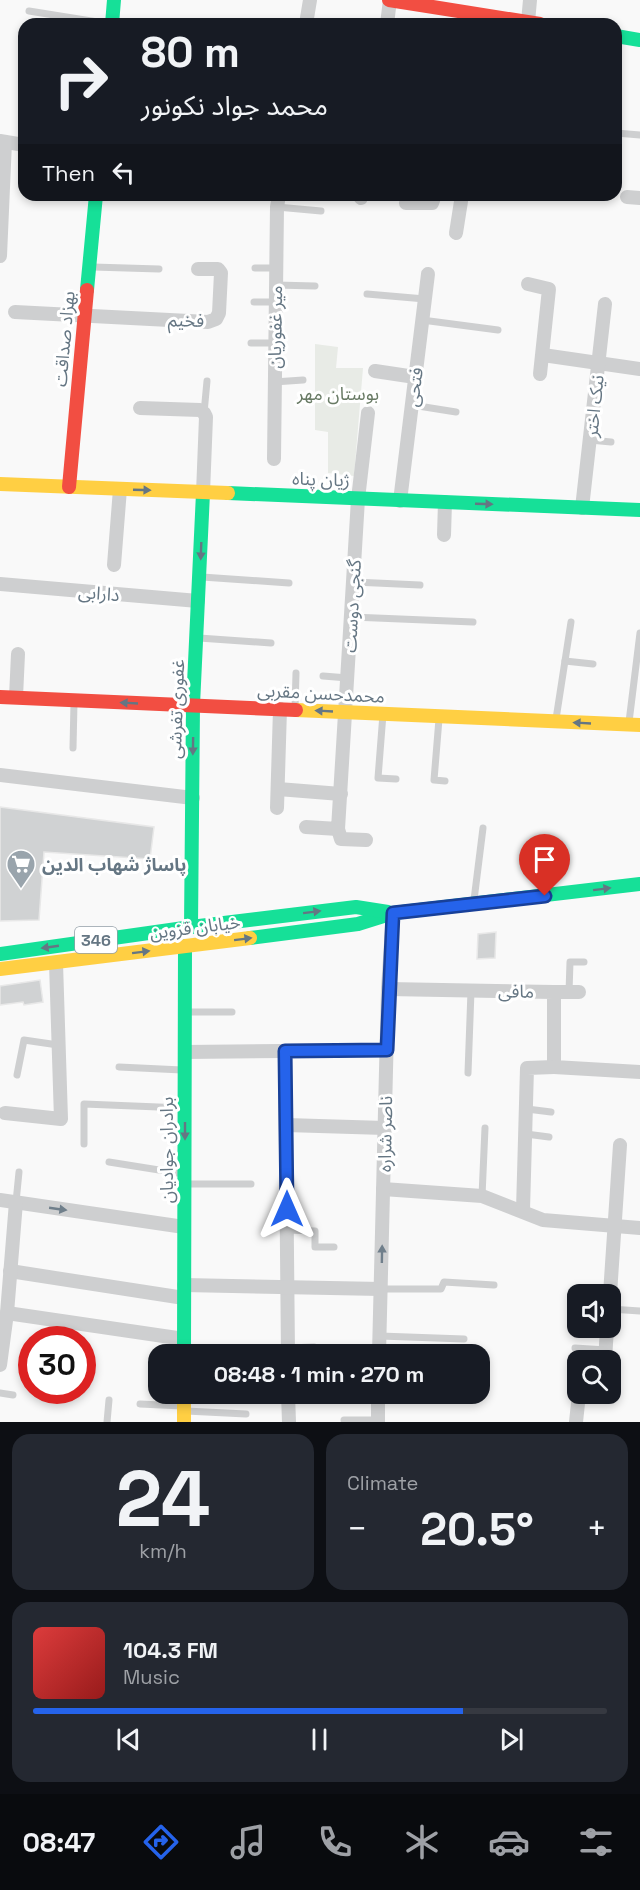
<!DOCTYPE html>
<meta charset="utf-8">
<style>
body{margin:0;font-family:"Space Grotesk","Noto Sans Arabic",sans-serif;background:#242831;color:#f1f3f6;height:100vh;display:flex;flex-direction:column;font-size:22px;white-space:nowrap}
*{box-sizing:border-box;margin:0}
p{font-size:20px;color:#9ea1a6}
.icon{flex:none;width:33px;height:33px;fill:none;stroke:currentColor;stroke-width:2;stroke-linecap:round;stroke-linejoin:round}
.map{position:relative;height:1422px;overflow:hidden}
.side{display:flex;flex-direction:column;gap:12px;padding:12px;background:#0d0f14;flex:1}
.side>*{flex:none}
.banner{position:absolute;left:18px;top:18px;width:604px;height:183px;border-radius:18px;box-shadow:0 3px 9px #0003;background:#171b24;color:#f1f3f6;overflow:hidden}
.fabs{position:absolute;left:567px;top:1284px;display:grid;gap:12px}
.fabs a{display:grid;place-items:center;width:54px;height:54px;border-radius:12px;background:#171b24;box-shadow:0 3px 9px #0003;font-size:30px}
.speed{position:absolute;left:18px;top:1326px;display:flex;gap:12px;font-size:30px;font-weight:700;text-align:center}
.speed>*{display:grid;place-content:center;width:78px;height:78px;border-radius:50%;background:#171b24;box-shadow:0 3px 9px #0003;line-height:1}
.speed .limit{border:9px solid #d22;background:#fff;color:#111}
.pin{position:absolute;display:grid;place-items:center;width:51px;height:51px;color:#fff;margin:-62px -26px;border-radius:50% 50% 50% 0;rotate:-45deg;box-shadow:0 0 6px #0007}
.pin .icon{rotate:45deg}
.me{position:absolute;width:66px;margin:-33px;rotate:0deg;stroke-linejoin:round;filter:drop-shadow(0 0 4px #0008)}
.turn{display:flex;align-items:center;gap:21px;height:126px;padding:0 24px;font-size:27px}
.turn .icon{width:78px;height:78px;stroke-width:2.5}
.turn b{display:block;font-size:42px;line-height:51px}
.then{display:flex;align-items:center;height:57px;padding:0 24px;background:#0003;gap:12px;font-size:22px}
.big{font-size:45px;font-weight:800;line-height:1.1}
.side .tile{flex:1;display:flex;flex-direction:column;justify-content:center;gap:9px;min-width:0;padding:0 21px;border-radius:18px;background:#242831}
.side .dial{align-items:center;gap:0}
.dial b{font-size:78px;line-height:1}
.song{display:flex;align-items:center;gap:18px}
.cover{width:72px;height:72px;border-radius:9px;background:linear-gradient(135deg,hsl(0 70% 55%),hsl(0 70% 35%))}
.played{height:6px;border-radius:3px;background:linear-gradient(90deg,#2563eb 75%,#363941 75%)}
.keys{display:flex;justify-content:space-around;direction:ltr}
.heat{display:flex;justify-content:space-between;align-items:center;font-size:33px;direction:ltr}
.side .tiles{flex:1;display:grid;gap:12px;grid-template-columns:1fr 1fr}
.tile:last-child{grid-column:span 2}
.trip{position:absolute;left:148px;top:1344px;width:342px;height:60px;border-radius:18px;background:#171b24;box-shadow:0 3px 9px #0003;font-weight:800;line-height:60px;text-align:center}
.tabs{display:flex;height:96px;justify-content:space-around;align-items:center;background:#090b0e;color:#9ea1a6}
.tabs .icon{width:42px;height:42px}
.tabs .on{color:#2563eb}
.tabs b{font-size:27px;color:#f1f3f6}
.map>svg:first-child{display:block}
.green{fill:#e8ebe6}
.building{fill:#d0d2d3;stroke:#e8e8e8;stroke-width:1.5}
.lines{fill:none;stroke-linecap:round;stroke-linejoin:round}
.lane{stroke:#cecfd0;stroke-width:7}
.street{stroke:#cecfd0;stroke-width:14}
.fast{stroke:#16e098;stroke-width:14}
.slow{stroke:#ffcf43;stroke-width:14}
.jam{stroke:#f24e42;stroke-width:14}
.oneway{fill:#657683}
.oneway2{fill:#707f8b}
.route-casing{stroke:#184099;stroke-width:15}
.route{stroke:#2563eb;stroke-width:10}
.labels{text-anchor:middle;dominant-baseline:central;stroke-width:6;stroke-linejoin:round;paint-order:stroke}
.shield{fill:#fff;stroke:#939fa8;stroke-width:1.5}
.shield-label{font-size:16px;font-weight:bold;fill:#657683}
.street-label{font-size:18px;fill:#657683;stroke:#fff}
.park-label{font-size:18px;fill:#687a64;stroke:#fff}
.poi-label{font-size:18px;font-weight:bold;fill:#657683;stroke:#fff;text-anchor:start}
</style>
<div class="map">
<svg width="640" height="1422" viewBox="0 0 640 1422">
<rect width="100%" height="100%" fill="#f9f9f9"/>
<!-- green -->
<path class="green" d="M315,344L338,347L336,368H363L354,476L328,473V432L315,430Z"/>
<!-- building -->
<g class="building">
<path d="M0,807L154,827L150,859L44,852L39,920L0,921Z"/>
<path d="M496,932L495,958L477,959L478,934Z"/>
<path d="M40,980L43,1002L24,1005L23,1002L0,1005V986Z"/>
</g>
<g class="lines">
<!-- lane -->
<g class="lane">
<path d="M29,11L110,24"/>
<path d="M616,133L640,135"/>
<path d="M277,207L321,211"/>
<path d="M93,267L159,269"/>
<path d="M255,268H276"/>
<path d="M276,285L315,286"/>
<path d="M367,294L425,299"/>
<path d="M254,302H276"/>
<path d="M422,320L498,330"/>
<path d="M251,343H275"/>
<path d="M274,382L303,380"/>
<path d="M412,405L456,412"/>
<path d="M204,413L207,381"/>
<path d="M590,440L611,442"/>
<path d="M202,577L289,583"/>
<path d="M354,582L420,585"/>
<path d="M352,617L473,622"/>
<path d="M199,638L271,643"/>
<path d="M565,661L593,664"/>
<path d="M323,676L348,678"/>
<path d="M295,709L296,673"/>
<path d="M383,714L378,778L396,779"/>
<path d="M439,719L434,780L445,781"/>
<path d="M556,719L571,622"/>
<path d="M629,722L640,633"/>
<path d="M73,748L74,703"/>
<path d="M474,900L483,828"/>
<path d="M569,992L570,962H584"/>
<path d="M186,1012H232"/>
<path d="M119,1067L182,1070"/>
<path d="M468,1073L471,991"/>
<path d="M17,1075L24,1040L58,1045"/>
<path d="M527,1109L551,1112"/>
<path d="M526,1134L549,1137"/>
<path d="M84,1144V1104L183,1108"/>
<path d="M109,1162L184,1174"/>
<path d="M185,1184H251"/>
<path d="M482,1196L485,1128"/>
<path d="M16,1202L19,1172"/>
<path d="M287,1230L315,1231V1247H334"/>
<path d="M381,1289H441L444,1282L494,1285"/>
<path d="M576,1305H578"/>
<path d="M610,1309L640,1311"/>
<path d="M380,1336L464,1339"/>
<path d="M288,1348L314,1347"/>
<path d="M575,1348L606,1350"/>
<path d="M0,1393L13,1395"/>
<path d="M325,1398L378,1400"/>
<path d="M140,1404L182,1406"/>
<path d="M186,1411L246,1414"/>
<path d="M344,1420H378"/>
<path d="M107,1422L109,1400"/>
</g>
<!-- street -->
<g class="street">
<path d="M528,22L530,0"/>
<path d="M306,24L310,0"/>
<path d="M387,24L390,0"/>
<path d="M0,141L24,145"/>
<path d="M627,197L640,198"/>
<path d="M361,198L362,195"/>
<path d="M406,203H432L435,195"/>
<path d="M456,233L462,195"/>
<path d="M0,256L5,142"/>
<path d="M528,284L549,289L540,374"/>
<path d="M15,312L208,322L216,319L219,313L221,273L218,269H198"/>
<path d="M543,355L640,369"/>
<path d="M375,371L415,377"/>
<path d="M140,408L200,410L204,413L206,417L203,493"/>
<path d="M274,459L277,207L279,195"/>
<path d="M400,501L428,274"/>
<path d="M582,508L605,304"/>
<path d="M444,535L445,502"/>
<path d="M114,565L120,489"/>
<path d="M0,584L198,601"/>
<path d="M16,697L18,654"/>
<path d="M0,775L193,798"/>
<path d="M278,789L341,794"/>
<path d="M277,808L280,709"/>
<path d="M306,827L338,829L358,499L368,413"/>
<path d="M338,829L341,839L366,840"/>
<path d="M388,989L554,992V1067L640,1072"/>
<path d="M554,992H579"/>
<path d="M285,1051L288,1354"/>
<path d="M185,1052L387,1050"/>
<path d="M5,1113L61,1119L56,963"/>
<path d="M286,1125L385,1128"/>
<path d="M383,1189L482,1196L543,1220L640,1228"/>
<path d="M0,1200L184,1227"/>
<path d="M523,1210L527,1068L554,1067"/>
<path d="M10,1271L184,1298"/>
<path d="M184,1285L381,1289"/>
<path d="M610,1294L620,1145"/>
<path d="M7,1313L184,1339"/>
<path d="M379,1354L388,989L393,913"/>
<path d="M605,1360L607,1328"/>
<path d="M0,1365L7,1313L16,1202"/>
<path d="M288,1394L289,1422"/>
<path d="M587,1394L603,1395V1394"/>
<path d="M378,1422V1394"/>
<path d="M576,1422L579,1394"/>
</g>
<!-- fast -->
<g class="fast">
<path d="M112,24L114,0"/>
<path d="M616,36L640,40"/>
<path d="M87,290L96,195"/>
<path d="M228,493L640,510"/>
<path d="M191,927L193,705L203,493"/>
<path d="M250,938L358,924L393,913L640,884"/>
<path d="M0,954L191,927L356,907L388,912"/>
<path d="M184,1354L185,946"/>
</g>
<!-- slow -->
<g class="slow">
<path d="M0,484L228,493"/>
<path d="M296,710L640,725"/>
<path d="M0,969L250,938"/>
<path d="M184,1394V1422"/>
</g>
<!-- jam -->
<g class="jam">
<path d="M389,0L540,24"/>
<path d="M69,487L87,290"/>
<path d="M0,697L296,710"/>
</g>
</g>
<!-- one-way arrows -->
<defs><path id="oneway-solid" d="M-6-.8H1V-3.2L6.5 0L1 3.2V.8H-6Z" transform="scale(1.5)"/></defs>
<g class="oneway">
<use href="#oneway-solid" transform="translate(142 490) rotate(2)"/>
<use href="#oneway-solid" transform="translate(484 504) rotate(2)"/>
<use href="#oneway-solid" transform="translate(201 551) rotate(92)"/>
<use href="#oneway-solid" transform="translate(129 703) rotate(-177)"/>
<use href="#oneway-solid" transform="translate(324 711) rotate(-177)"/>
<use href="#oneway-solid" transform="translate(582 723) rotate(-177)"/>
<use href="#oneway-solid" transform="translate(193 746) rotate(91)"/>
<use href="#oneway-solid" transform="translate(602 889) rotate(-7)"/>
<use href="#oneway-solid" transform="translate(312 912) rotate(-7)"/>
<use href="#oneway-solid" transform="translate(243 939) rotate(-7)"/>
<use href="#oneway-solid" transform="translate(50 947) rotate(172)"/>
<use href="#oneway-solid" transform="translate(141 952) rotate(-7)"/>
<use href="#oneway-solid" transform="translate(185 1131) rotate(90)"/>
</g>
<g class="oneway2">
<use href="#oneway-solid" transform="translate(58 1209) rotate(8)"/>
<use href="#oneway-solid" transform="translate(382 1254) rotate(-89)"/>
</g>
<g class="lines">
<!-- route casing -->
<g class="route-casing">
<path id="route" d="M287,1209L285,1051L387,1050L393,913L545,896"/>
</g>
<!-- route -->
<use href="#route" class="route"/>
</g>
<!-- icons -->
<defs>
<g id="supermarket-pin" transform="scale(1.5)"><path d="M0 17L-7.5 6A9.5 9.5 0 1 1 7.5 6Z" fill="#99a4ac" stroke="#fff"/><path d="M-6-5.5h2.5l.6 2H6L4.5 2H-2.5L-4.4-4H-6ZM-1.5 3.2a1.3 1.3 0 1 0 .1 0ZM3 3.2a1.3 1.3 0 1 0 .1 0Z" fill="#fff"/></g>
</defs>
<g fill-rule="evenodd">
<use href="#supermarket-pin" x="21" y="864"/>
</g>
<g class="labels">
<!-- shield labels -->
<rect class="shield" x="75" y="927" width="42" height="26" rx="4.5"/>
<g class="shield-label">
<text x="96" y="940">346</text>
</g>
<!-- street labels -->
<g class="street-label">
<text transform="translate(186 320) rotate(1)">فخیم</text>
<text transform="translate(275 327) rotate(-89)">میر غفوریان</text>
<text transform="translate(64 339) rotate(-85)">بهزاد صداقت</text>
<text transform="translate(414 387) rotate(-83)">فتحی</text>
<text transform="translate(594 406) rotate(-84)">نیک اختر</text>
<text transform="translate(321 479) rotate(2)">ژیان پناه</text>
<text transform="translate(99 593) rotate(5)">دارابی</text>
<text transform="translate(352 606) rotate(-87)">گنجی دوست</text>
<text transform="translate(321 693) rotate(3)">محمدحسن مقربی</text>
<text transform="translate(176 709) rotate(-88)">غفوری تفرشی</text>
<text transform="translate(195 927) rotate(-7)">خیابان قزوین</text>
<text transform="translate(516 991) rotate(1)">مافی</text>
<text transform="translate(385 1134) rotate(-89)">ناصر شراره</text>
<text transform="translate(166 1150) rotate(-90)">برادران جوادیان</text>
</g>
<!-- park labels -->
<g class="park-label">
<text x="338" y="393">بوستان مهر</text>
</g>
<!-- poi labels -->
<g class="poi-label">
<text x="42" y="864">پاساژ شهاب الدین</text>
</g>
</g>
</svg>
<div class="fabs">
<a><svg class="icon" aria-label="sound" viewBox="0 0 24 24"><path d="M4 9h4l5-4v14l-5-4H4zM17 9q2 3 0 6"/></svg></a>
<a><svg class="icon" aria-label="search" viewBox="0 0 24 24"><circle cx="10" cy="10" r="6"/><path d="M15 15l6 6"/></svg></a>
</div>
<div class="speed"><div class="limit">30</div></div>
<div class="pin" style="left:545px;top:896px;background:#d93025"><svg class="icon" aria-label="arrive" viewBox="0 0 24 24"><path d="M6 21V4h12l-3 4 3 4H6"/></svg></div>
<svg class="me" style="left:287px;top:1209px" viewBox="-20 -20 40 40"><path d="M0-17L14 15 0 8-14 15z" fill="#2563eb" stroke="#fff" stroke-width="4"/></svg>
<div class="trip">08:48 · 1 min · 270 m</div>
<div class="banner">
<div class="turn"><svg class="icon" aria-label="right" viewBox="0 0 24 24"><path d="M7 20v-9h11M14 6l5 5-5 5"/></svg><div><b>80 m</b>محمد جواد نکونور</div></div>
<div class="then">Then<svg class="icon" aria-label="left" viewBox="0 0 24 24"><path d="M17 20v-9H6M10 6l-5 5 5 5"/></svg></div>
</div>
</div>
<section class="side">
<div class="tiles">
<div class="tile dial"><b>24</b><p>km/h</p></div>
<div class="tile"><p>Climate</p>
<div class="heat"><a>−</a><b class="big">20.5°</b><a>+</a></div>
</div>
<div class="tile">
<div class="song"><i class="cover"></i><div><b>104.3 FM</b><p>Music</p></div></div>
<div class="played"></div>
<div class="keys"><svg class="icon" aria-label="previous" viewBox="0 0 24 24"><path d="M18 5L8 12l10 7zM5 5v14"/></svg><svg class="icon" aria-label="pause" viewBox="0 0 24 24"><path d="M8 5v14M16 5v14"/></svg><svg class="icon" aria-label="next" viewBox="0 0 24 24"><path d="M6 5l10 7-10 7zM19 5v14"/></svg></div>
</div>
</div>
</section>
<nav class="tabs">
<b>08:47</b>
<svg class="icon on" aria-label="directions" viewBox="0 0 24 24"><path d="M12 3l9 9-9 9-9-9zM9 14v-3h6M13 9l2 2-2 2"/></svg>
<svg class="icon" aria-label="music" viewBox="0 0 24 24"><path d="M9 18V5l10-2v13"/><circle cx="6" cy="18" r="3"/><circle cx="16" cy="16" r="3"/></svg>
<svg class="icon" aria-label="phone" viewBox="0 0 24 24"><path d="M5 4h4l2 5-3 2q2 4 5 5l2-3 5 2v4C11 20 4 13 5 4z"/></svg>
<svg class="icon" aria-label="climate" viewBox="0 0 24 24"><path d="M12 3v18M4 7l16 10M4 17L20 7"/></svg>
<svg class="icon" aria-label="car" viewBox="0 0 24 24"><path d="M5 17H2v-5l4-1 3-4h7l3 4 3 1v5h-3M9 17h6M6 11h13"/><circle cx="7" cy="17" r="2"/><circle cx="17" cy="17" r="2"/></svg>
<svg class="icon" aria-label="filters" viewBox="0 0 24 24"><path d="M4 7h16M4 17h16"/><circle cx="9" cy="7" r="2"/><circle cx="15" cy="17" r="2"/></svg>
</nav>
